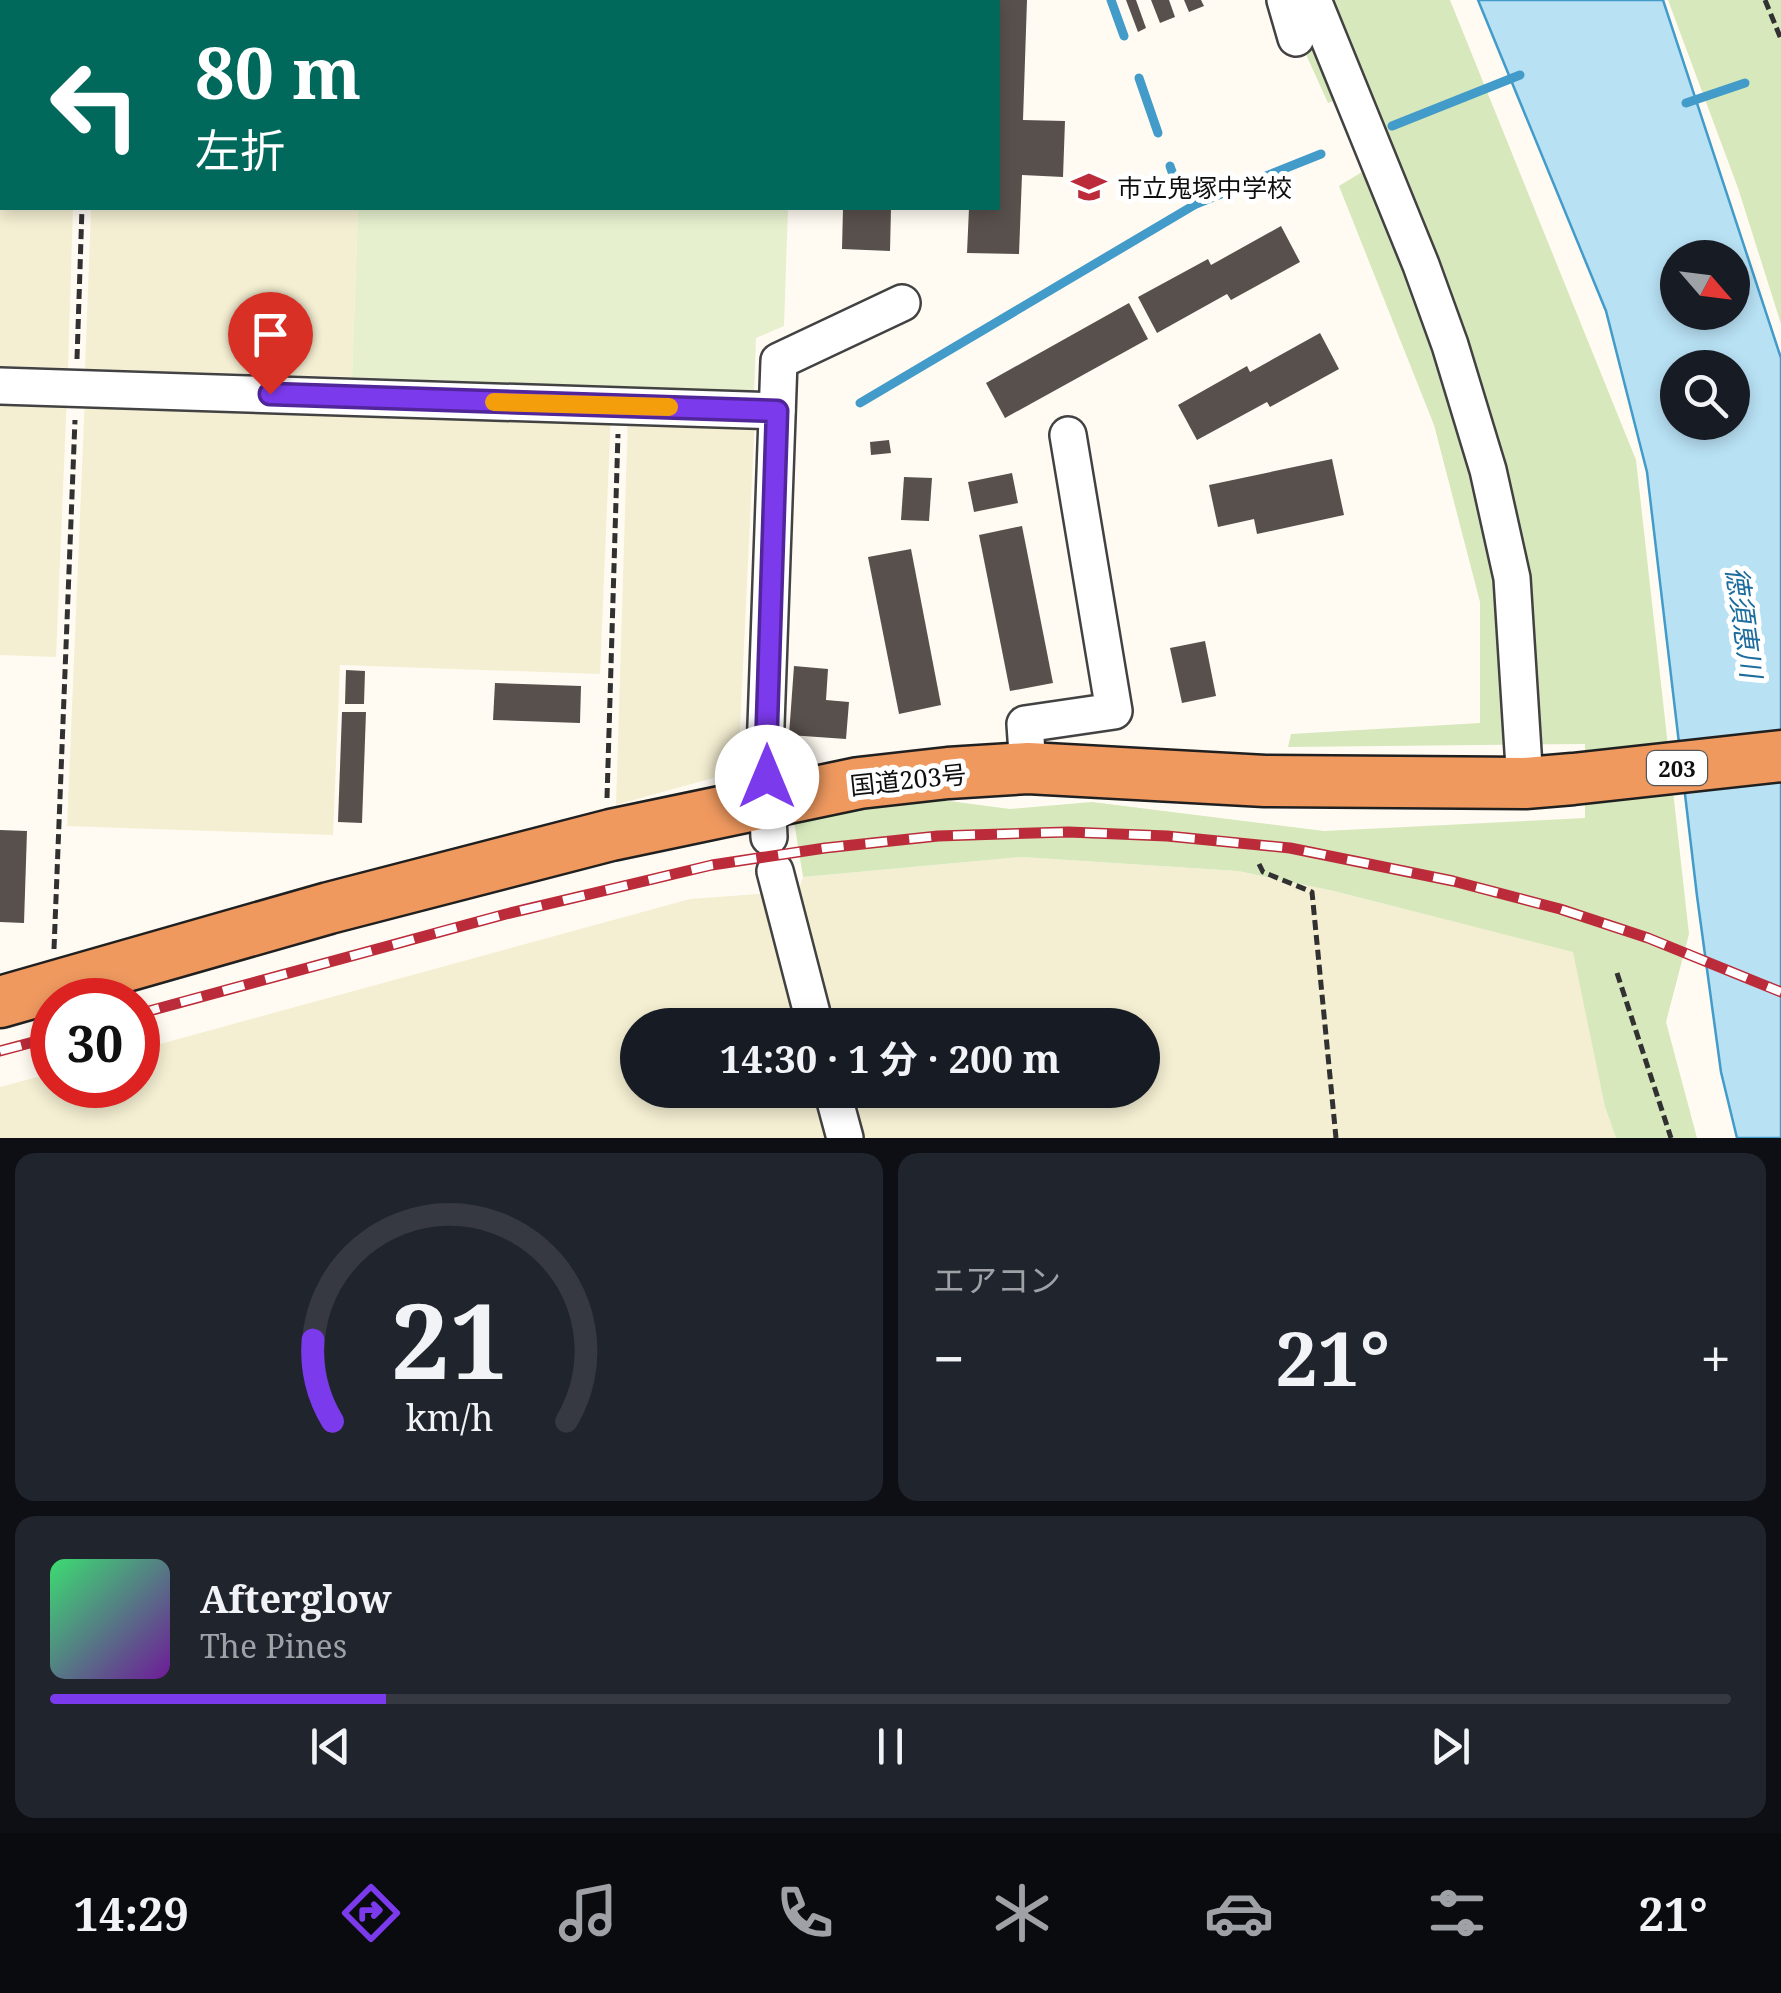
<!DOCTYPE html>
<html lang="ja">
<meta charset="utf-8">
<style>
body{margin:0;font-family:"Noto Serif","Noto Sans JP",serif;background:#20242c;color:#f1f3f6;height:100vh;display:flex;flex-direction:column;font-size:38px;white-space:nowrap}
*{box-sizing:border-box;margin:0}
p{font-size:32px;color:#9ea1a6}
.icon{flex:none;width:55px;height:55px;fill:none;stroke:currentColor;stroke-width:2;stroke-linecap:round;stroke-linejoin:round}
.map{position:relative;height:1138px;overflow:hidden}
.side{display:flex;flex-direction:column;gap:15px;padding:15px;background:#0d0f14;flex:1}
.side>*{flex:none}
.guide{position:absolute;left:0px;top:0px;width:1000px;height:210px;box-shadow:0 5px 15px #0003;background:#00695c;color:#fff;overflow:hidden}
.needle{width:65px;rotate:118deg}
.fabs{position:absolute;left:1660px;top:240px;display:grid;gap:20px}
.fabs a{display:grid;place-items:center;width:90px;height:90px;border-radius:50%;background:#171b24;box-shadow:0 5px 15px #0003;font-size:50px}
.speed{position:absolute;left:30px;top:978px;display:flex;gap:20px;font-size:50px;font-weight:700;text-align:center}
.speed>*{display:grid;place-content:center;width:130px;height:130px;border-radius:50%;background:#171b24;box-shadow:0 5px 15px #0003;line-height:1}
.speed .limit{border:15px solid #d22;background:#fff;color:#111}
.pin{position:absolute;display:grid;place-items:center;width:85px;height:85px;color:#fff;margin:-102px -42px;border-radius:50% 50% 50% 0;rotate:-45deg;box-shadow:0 0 10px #0007}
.pin .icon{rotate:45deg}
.me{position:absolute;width:110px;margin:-55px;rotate:0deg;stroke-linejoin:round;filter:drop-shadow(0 0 8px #0008)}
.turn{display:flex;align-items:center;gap:35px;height:210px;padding:0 30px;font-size:45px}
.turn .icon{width:130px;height:130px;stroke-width:2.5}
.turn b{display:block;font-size:70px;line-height:85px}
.big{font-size:75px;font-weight:700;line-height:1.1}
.side .card{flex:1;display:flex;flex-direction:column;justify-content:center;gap:15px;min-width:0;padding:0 35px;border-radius:20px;background:#20242c}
.side .dial{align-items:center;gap:0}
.dial svg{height:260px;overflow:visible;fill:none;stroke:#363941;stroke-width:7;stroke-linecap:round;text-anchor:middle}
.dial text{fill:#f1f3f6;stroke:none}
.song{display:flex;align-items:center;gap:30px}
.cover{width:120px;height:120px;border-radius:15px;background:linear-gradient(135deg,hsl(140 70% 55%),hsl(280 70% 35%))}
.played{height:10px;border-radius:5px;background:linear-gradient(90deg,#7c3aed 20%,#363941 20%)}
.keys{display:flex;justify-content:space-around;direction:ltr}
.heat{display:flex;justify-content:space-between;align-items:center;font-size:55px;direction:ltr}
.side .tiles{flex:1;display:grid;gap:15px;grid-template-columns:1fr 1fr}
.card:last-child{grid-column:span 2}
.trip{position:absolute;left:620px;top:1008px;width:540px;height:100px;border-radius:50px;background:#171b24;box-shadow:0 5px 15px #0003;font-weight:700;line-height:100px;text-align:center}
.tab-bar{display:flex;height:160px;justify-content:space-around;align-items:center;background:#090b0e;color:#9ea1a6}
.tab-bar .icon{width:70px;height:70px}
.tab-bar .active{color:#7c3aed}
.tab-bar b{font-size:45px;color:#f1f3f6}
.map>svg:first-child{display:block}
.farmland{fill:#f4efd2}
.green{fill:#d6e8bc}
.pitch{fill:#e6f0ce}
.water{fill:#b8e1f4;stroke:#429bc9;stroke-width:2.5;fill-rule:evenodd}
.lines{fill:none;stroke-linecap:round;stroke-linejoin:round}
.stream{stroke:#429bc9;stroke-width:9}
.building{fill:#58504c}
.minor-casing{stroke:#424242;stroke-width:40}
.highway-casing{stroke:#202020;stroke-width:55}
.path{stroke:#313131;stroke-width:5;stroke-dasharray:10 5;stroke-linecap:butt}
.minor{stroke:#fff;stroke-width:35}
.highway{stroke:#ef995f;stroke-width:50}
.rail-casing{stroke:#bb2b3a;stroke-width:11}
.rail{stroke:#fff;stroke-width:8;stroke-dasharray:22;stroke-linecap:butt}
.route-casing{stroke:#51269a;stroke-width:25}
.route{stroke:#7c3aed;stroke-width:18}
.slow{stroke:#f59e0b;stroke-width:18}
.labels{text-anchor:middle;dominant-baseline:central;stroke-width:10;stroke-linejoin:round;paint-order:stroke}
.shield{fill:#fff;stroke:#575757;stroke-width:2.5}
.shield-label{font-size:22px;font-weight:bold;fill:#0f0f0f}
.poi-label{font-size:25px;fill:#0f0f0f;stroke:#fff;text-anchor:start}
.street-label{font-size:25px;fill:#0f0f0f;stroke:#fff}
.water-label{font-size:28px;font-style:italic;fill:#1c6d9e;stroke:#fff}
</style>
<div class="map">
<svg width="1781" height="1138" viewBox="0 0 1781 1138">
<rect width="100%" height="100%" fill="#fffbf2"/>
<!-- farmland -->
<g class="farmland">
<path d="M0,0H80V2H2V208H73L68,368L0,366Z"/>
<path d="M98,0H365V2H97Z"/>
<path d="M91,208H358L352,377L85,369Z"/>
<path d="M0,393L67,395L56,657L0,655Z"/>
<path d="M85,396L611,413L600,674L340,665L333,835L67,826Z"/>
<path d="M628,413L755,417L738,771L616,805Z"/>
<path d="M1022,857L1238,871L1334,891L1574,952L1605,1107L1616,1138H853L841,1090H1142V1025H824L793,906L803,877Z"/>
<path d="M771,893L805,1025H638V1090H822L834,1138H0V1087L52,1073V1085H138V1050L690,899Z"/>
</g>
<!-- green -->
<g class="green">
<path d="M1268,0H1450L1636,460L1689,934L1666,1022L1697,1138H1616L1605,1107L1573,952L1334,891L1238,871L1022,857L803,877L793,815L934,799L1010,809L1092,802L1324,831L1585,818V744L1288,747L1291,734L1480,723V602L1434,425L1339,186L1385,158L1355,93L1328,103L1295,30L1279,26Z"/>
<path d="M1668,0H1781V324L1738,188Z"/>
</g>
<!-- pitch -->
<g class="pitch">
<rect x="365" y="0" width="431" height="2"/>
<path d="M358,208H788L784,326L756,338L754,393L352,377Z"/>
</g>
<!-- water -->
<path class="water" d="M1478,0H1663L1781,358V1138H1737L1721,1072L1697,896L1647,472L1606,311ZM1678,258H1732V312H1678ZM1678,368H1732V422H1678Z"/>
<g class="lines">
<!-- stream -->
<g class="stream">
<path d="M1111,0L1124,36"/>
<path d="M1139,78L1158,133"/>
<path d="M1686,103L1745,83"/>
<path d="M1392,126L1520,75"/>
<path d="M1170,166L1178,189L1196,204"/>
<path d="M860,403L1196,204L1321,154"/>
</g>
</g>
<!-- building -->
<g class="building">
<path d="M998,0H1027L1023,120L1065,121L1063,177L1022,175L1019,254L967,253L969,208H998Z"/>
<path d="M1126,0H1136L1146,28L1138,32Z"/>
<path d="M1151,0H1169L1175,17L1160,23Z"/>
<path d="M1184,0H1201L1204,6L1189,12Z"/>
<path d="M843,208H891L890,251L842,249Z"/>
<path d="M1281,226L1300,262L1231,300L1227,294L1157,333L1138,297L1208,259L1211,265Z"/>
<path d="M1129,303L1148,339L1005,418L986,383Z"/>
<path d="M1320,333L1339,369L1270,407L1267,402L1197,440L1178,405L1247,366L1250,372Z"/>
<path d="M889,440L891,453L871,455L870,442Z"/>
<path d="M1332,459L1344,515L1257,534L1254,519L1218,527L1209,485Z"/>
<path d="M1012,473L1018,503L974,512L968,482Z"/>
<path d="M904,477L932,478L929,521L901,520Z"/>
<path d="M1022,526L1053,683L1010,691L979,535Z"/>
<path d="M911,549L941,705L899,714L868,557Z"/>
<path d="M1205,641L1216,696L1182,703L1170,648Z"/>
<path d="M794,666L828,669L826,700L849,702L846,739L789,735Z"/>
<path d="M346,670L365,671L364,704H345Z"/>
<path d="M495,683L581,686L580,723L493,720Z"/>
<path d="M342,712H366L362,823L338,822Z"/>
<path d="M0,830L27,831L24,923L0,922Z"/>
</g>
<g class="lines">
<!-- minor casing -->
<g class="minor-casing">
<g id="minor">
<path d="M1285,0L1296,38"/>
<path d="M1313,0L1421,265L1450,345L1488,470L1512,578L1525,783"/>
<path d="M0,386L777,411"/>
<path d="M1028,768L1025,724L1114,711L1068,435"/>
<path d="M769,837L765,753L779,361L902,303"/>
<path d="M775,871L815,1025"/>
<path d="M832,1090L845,1138"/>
</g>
</g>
<!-- highway casing -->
<g class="highway-casing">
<path id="highway" d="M0,1002L329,908L611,835L859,783L948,773L1028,768L1265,781L1525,783L1573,779L1781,756"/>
</g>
<!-- path -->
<g class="path">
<path d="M1765,0L1781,39"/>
<path d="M88,2V0"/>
<path d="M77,359L82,208"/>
<path d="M607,798L618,434"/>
<path d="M1259,864L1263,872L1312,892L1336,1138"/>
<path d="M54,949L75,420"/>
<path d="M1617,973L1671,1138"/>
</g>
<!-- minor -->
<use href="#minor" class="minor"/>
<!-- highway -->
<use href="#highway" class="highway"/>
<!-- rail casing -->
<g class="rail-casing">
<g id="rail">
<path d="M138,1014L506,914L712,865L825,848L938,836L1068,832L1167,836L1290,848L1453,881L1560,909L1648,938L1781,992"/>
<path d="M0,1051L52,1037"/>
</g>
</g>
<!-- rail -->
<use href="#rail" class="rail"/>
</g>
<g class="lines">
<!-- route casing -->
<g class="route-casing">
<path id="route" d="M270,394L777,411L766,753L767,777"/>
</g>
<!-- route -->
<use href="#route" class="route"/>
<!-- slow -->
<path class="slow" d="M494,402L669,407"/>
</g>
<!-- icons -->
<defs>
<g id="school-bare" transform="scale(2.7)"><path d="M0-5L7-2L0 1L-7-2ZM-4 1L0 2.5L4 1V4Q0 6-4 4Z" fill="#bb2b3a" stroke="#fff" stroke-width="2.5" paint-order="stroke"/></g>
</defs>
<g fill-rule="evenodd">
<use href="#school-bare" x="1089" y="187"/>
</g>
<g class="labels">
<!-- shield labels -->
<rect class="shield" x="1647" y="751" width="60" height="34" rx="8"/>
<g class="shield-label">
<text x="1677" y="768">203</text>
</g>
<!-- poi labels -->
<g class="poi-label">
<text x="1117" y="187">市立鬼塚中学校</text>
</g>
<!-- street labels -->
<g class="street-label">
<text transform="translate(908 779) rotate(-6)">国道203号</text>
</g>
<!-- water labels -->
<g class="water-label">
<text transform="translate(1745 622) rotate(82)">徳須恵川</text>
</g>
</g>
</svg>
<div class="fabs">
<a><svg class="needle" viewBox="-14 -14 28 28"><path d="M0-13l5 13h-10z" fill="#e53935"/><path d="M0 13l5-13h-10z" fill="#9ea1a6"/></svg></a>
<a><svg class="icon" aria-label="search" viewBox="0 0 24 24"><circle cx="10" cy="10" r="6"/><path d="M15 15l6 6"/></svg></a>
</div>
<div class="speed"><div class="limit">30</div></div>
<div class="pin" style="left:270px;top:394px;background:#d93025"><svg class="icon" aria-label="arrive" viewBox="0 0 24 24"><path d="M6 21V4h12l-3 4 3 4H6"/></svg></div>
<svg class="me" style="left:767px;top:777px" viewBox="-20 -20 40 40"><circle r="19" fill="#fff"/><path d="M0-13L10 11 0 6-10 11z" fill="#7c3aed"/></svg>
<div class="trip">14:30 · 1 分 · 200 m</div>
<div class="guide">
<div class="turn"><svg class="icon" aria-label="left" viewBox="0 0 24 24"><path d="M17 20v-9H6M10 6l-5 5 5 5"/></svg><div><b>80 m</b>左折</div></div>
</div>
</div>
<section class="side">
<div class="tiles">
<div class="card dial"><svg viewBox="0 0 100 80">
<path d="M14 69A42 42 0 1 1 86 69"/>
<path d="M14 69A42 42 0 0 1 8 44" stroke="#7c3aed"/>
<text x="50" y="56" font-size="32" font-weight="700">21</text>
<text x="50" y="72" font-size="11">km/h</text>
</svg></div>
<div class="card"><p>エアコン</p>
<div class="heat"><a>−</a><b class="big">21°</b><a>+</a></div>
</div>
<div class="card">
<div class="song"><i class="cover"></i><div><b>Afterglow</b><p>The Pines</p></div></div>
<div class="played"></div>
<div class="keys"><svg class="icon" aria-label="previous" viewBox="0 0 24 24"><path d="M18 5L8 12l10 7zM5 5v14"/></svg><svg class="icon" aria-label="pause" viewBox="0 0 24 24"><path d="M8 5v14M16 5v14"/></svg><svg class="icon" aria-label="next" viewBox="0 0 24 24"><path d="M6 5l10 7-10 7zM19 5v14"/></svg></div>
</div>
</div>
</section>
<nav class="tab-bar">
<b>14:29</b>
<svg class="icon active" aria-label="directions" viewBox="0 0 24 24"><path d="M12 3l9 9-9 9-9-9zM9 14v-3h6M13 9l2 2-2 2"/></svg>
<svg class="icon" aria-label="music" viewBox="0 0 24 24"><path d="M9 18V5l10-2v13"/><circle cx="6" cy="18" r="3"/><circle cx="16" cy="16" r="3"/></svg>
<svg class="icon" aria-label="phone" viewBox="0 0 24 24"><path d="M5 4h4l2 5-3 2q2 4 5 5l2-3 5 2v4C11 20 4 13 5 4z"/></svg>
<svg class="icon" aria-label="climate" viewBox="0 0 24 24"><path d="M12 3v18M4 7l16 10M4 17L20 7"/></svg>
<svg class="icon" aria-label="car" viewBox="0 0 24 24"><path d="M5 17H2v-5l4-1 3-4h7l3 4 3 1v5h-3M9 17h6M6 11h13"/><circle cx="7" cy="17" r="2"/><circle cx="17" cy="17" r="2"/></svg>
<svg class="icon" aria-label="filters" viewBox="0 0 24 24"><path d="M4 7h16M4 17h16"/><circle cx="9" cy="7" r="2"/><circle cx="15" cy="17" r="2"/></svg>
<b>21°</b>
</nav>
